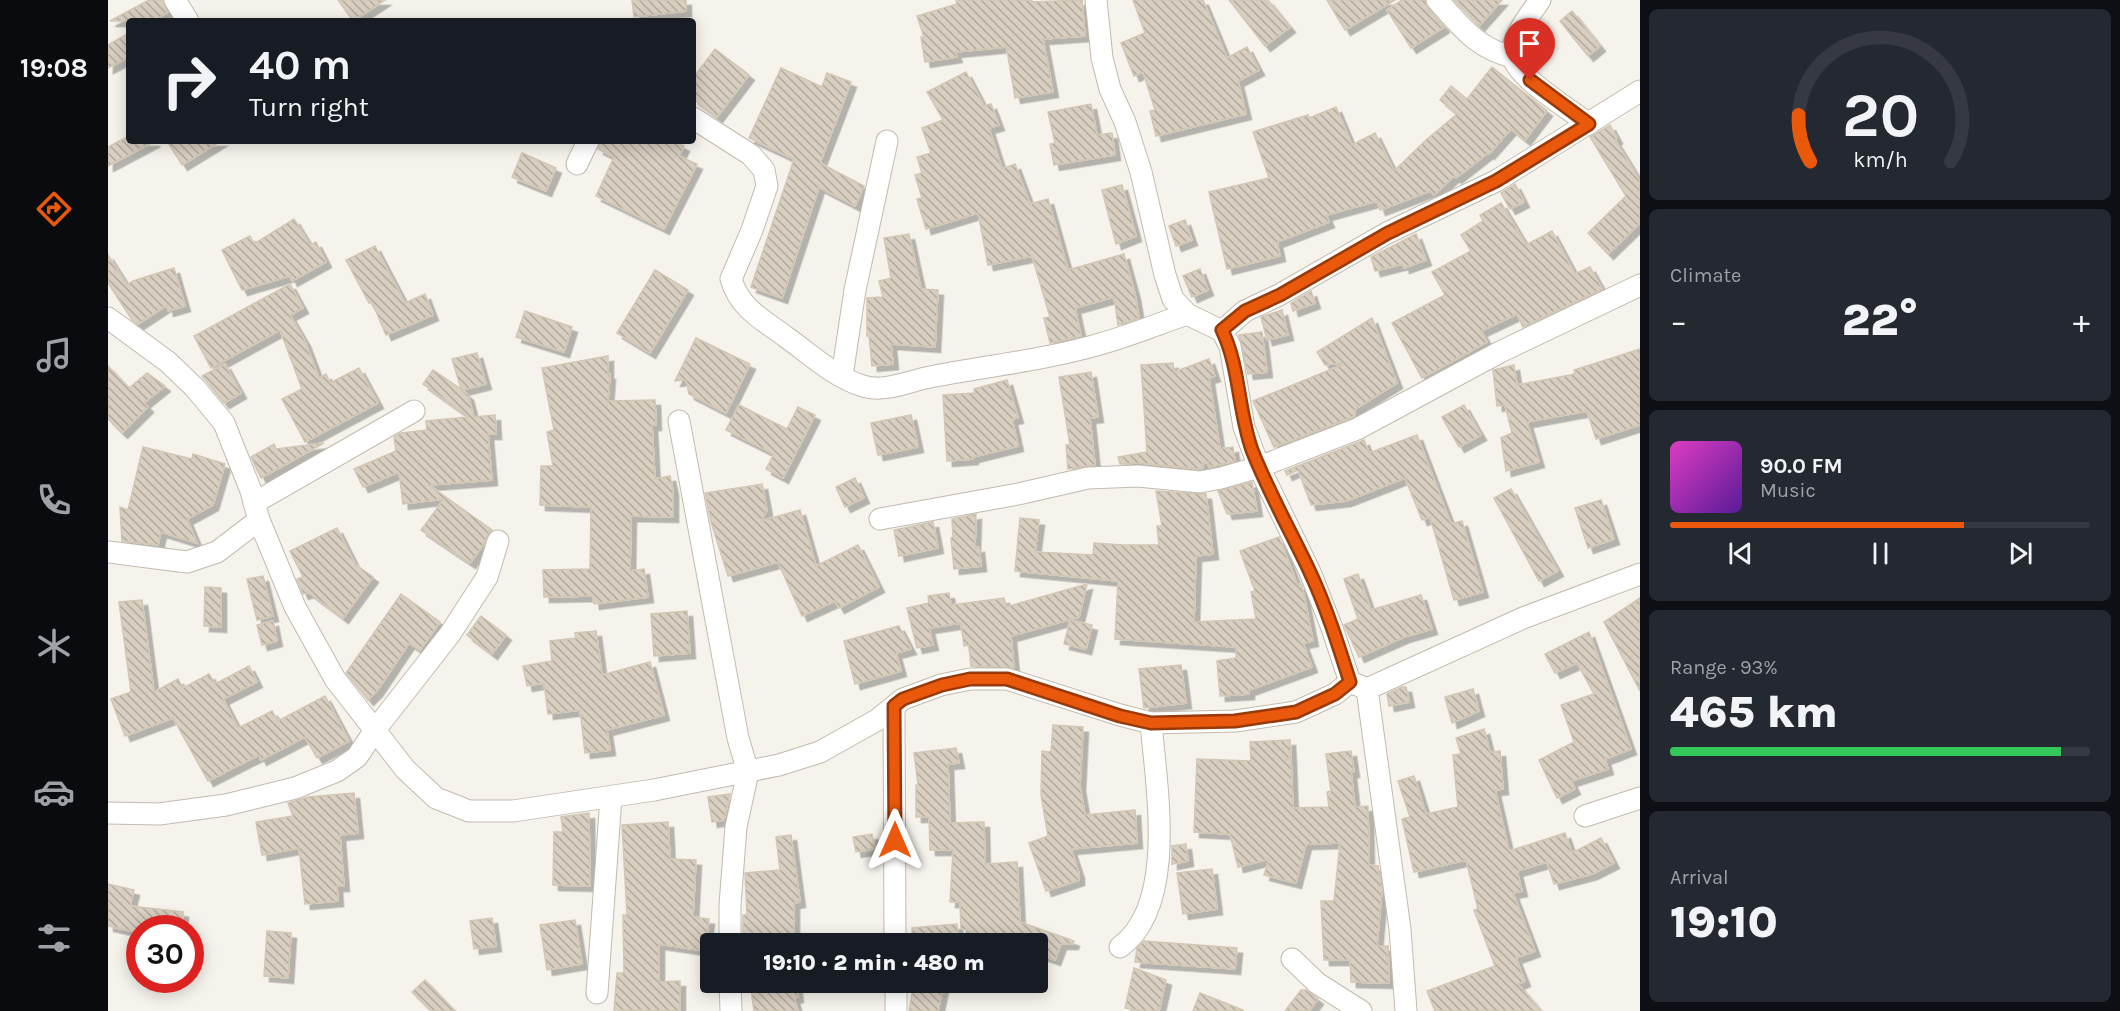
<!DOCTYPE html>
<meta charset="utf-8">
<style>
body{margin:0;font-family:Karla,sans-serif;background:#242831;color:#f1f3f6;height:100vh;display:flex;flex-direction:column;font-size:22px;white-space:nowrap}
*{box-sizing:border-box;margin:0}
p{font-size:20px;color:#9ea1a6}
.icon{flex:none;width:33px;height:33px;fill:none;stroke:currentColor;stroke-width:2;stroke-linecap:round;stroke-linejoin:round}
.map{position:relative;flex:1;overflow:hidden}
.panel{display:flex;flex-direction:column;gap:9px;padding:9px;background:#0d0f14;width:480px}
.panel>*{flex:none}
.guide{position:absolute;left:18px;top:18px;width:570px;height:126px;border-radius:6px;box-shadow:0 3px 15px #0003;background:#171b24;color:#f1f3f6;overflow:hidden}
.speed{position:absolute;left:18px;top:915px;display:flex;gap:12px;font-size:30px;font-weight:700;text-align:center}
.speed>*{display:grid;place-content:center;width:78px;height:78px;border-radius:50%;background:#171b24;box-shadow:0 3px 15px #0003;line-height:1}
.speed .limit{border:9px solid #d22;background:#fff;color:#111}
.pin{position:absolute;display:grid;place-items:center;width:51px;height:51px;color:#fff;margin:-62px -26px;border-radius:50% 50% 50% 0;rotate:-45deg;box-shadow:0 0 6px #0007}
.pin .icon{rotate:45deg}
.me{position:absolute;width:66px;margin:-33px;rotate:0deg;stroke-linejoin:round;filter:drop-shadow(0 0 4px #0008)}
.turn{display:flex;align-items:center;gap:21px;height:126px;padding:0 24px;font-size:27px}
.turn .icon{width:78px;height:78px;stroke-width:2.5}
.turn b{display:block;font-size:42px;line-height:51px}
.big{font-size:45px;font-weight:800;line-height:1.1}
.panel .tile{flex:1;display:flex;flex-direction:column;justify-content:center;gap:9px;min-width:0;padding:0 21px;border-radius:9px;background:#242831}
.panel .dial{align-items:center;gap:0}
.dial svg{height:156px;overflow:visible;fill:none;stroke:#363941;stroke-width:7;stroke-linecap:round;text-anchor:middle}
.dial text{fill:#f1f3f6;stroke:none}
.song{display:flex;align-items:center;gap:18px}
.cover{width:72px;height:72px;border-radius:9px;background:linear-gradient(135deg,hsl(310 70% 55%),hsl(270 70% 35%))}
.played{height:6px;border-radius:3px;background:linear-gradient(90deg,#ea580c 70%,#363941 70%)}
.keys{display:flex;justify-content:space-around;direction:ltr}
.heat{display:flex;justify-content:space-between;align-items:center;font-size:33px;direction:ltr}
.charge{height:9px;border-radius:4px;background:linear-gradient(90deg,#34c759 93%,#363941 0)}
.trip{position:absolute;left:592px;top:933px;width:348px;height:60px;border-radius:6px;background:#171b24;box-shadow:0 3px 15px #0003;font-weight:800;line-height:60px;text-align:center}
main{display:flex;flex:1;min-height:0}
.dock{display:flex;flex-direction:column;width:108px;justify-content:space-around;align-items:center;background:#090b0e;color:#9ea1a6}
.dock .icon{width:42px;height:42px}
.dock .selected{color:#ea580c}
.dock b{font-size:27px;color:#f1f3f6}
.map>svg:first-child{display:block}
.building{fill:url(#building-back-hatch);stroke:#d3c7b4;stroke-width:1.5;filter:url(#shadow)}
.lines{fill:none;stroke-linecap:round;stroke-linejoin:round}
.minor-casing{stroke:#c2bbae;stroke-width:23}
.minor{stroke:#fff;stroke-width:21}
.route-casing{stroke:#983908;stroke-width:15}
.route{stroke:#ea580c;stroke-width:10}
</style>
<main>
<nav class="dock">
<b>19:08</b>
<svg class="icon selected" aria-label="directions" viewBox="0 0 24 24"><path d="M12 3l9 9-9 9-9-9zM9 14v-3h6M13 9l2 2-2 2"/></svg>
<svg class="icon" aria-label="music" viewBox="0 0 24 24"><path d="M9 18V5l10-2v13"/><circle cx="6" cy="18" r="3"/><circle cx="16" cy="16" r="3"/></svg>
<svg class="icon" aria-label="phone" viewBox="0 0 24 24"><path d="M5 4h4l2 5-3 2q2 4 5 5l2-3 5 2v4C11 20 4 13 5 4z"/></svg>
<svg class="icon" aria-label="climate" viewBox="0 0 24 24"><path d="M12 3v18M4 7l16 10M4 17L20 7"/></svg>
<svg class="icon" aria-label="car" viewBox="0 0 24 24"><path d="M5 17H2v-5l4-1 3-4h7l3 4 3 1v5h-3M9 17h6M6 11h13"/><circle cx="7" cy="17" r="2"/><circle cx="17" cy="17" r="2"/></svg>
<svg class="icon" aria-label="filters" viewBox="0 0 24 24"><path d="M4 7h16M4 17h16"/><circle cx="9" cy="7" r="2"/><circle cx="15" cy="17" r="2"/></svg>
</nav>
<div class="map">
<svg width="1532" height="1011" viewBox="0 0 1532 1011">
<defs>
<pattern id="building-back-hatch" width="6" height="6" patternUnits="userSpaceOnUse" patternTransform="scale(1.5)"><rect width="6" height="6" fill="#d8cfc1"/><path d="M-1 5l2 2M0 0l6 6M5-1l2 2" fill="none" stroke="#b1aa9e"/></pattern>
<filter id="shadow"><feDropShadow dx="5.5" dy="5.5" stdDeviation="0" flood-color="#0004"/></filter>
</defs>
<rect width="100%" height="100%" fill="#f6f3ec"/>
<!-- building -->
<g class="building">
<path d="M41,0H54L60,12L46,21H2Z"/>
<path d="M230,0H277L245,21Z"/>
<path d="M524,0H578V11L526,17Z"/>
<path d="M848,0H924V2L974,0L977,36L935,39L945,92L907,98L899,50L902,49H899L898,47L847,52L849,57L817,62L813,37H816L809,16L849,4Z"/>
<path d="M1025,0H1095L1119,58L1139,47L1151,70L1130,81L1138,114L1048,136L1042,111L1047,110L1035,72L1026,76L1013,43L1037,33Z"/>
<path d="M1121,0H1160L1182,27L1157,46Z"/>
<path d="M1219,0H1287L1237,30Z"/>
<path d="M1294,0H1317L1320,9L1336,27L1303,48L1279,10Z"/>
<path d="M1346,0H1394L1371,26Z"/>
<path d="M1464,11L1492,46L1480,56L1452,21Z"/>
<path d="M21,33V57L0,68V45Z"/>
<path d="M607,49L641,75L609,117L585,99V78Z"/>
<path d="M1384,67L1439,111L1417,140L1403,129L1381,154L1380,153L1348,178L1346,176L1326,195L1322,191L1272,210L1269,201L1218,215L1221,222L1169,242L1172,256L1119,269L1101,192L1161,178L1145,132L1200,115L1201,118L1228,107L1244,145L1267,133L1286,171L1318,140L1349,114L1332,100L1343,86L1359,99Z"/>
<path d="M673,68L714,87L719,73L743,82L712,163L756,186L747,206L711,187L674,298L643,287L686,159L641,138Z"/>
<path d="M858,72L876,106L883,104L891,125L881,128L894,169L907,164L922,204L940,199L960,270L1016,254L1027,294L1031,318L1010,325L1006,297L967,308L973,336L942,343L936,318L942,317L924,256L880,265L870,213L818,229L809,199L814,198L807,175L814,173L809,157L823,153L814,128L835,120L819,92Z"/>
<path d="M983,104L989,135L1004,133L1007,155L946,165L942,144L947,143L940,112Z"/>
<path d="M1502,125L1509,138L1507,140L1532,181V223L1500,254L1480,233L1518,196L1482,137Z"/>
<path d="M21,136V141H47L0,166V147Z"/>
<path d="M59,141H113L74,165Z"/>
<path d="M493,141H566L576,146L571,156L589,164L556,229L488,196L506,157L490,149Z"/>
<path d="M414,153L448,168L438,191L404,177Z"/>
<path d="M1407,184L1416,202L1402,209L1393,193Z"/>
<path d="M1014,185L1028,236L1008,244L994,190Z"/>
<path d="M1393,203L1418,245L1444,231L1467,274L1482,267L1494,289L1415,327L1409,314L1373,331L1379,342L1314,378L1284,323L1337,295L1324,272L1363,251L1353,235L1375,221L1372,215Z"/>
<path d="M186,219L202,245L208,242L218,262L184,281L182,276L134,290L114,250L142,236L146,244Z"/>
<path d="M1077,220L1084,240L1068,246L1061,226Z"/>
<path d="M801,234L813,289L830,290L827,347L783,344L785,364L764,366L761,336H759V298L775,297L771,281L783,278L776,238Z"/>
<path d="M1308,234L1318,260L1296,268L1295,264L1267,271L1263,257Z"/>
<path d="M267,246L297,303L317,294L325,315L278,335L264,302L261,303L238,260Z"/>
<path d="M0,255L19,285L25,281L66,268L77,306L60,311L59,305L30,324L24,320L0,283Z"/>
<path d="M1092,269L1100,290L1084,297L1075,276Z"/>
<path d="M547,270L580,290L542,353L509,333Z"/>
<path d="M182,284L195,308L182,315L197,341L211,378L218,374L222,383L251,368L270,403L197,442L174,399L194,389L172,330L103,368L86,336Z"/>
<path d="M1203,291L1207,303L1185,311L1183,303Z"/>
<path d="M1174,310L1180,335L1159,340L1153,317Z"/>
<path d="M417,311L464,327L456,352L408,337Z"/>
<path d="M1264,318L1289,383L1247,409V416L1244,417L1166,447L1145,401L1234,365L1233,363L1217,365L1209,352Z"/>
<path d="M1154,332L1159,372L1140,374L1131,335Z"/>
<path d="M588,338L642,364L618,413L581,394L578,380L567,381Z"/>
<path d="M1532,349V425L1488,439L1479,411L1419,422L1431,462L1398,471L1393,438L1404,433L1397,405L1389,406L1385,370L1406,365L1409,385L1467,374L1466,370Z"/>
<path d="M369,353L378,384L354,390L360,395L366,417L387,415L388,434H380L384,480L321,485L384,530L381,532L376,544L362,563L313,530L336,499L295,504L291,472L255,487L246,469L288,451L286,437L293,433L319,430L318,421L361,417L315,384L325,370L353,389L344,359Z"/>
<path d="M500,356V374H502L500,401L547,400L548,425H544L547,479L562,476L565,490V517L523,516L522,571L536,569L540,597L486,604L485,596L436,597L435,570L482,569L483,507L432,505L433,466H445L439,432L446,430L434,368Z"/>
<path d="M1101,359L1107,376L1101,378L1112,449L1125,447L1127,461L1101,467L1100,462L1094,464L1095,468L1091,469L1031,463L1012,464L1010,457L1039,452L1033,365L1065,363L1066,372Z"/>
<path d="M117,364L133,393L116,403L94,376Z"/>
<path d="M0,366L21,388L39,373L57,386L36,403L40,407L14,433L0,419Z"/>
<path d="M983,372L990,417L982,418L987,465L960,469L958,445H962L951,377Z"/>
<path d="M899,380L910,418L904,419L910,446L865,457V459L839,461L835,395L867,393L866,389Z"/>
<path d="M631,405L679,429L690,407L707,415L675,478L658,469L666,454L618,430Z"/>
<path d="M1356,405L1373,435L1351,447L1334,417Z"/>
<path d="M803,415L810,447L770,455L763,423Z"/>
<path d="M1309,435L1343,524L1354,521L1375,592L1346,600L1322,517L1314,520L1297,478L1238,501L1203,505L1190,470L1179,475L1177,471L1256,440L1261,453Z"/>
<path d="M216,443L153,478L143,457L166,444L168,449Z"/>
<path d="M35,447L84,459L85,454L117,464L105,505L79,519L89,543L53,532L50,545L14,541L12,507L20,510Z"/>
<path d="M747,478L756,498L737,507L728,487Z"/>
<path d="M1144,482L1149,511L1119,514L1110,491Z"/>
<path d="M654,484L659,510L653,521L692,510L708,566L750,545L771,587L731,608L727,601L694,616L670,562L620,576L603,522L597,493Z"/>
<path d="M1403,489L1450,571L1431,581L1386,498Z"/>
<path d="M1048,491L1098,494L1105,554L1088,556L1086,622L1148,619L1143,592L1147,591L1132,551L1171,537L1189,584H1193L1194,586L1205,641L1195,643L1204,667L1141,690V694L1112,696L1109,661L1128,658V647L1007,639L1010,581L907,571L912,518L931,520L927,552L985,555L986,543L1015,545H1051L1049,526H1054Z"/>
<path d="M1493,500L1506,539L1480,548L1467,508Z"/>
<path d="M868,514L867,548L871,547L873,566L846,569L843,538L845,537L844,519Z"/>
<path d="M825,522L830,548L791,556L786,530Z"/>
<path d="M229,528L247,564L265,577L235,618L200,592L195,594L189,579L195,577L182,551Z"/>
<path d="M1250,574L1263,610L1313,595L1324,629L1296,637L1251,657L1236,625L1250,619L1236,579Z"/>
<path d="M155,576L165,616L149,620L139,579Z"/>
<path d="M979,584L971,617L903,636L906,668L863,666L861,645L856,646L853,623L821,628L825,645L809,648L799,608L821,603L820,596L841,593L843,605L896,598L898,607Z"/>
<path d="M97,587L113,588V627L96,626Z"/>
<path d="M293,594L332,622L312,650L301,643L269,691L260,700L238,673Z"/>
<path d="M1532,598V691L1496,622Z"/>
<path d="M34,600L46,692L70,679L75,688L101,674L107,684L141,666L149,682L115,699L130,728L164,711L170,721L217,696L241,741L209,758L197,737L153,760L151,755L100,781L65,718L17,736L3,699L23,692L11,602Z"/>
<path d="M579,611L582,653L546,656L543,614Z"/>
<path d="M373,616L398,635L384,654L359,635Z"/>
<path d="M962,620L984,625L978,649L956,644Z"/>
<path d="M165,621L169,641L154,645L149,625Z"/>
<path d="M791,626L803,649L788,653L793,671L747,684L736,641Z"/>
<path d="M488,631L494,675L542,662L556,715L499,730L502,750L477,753L472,710L440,714L436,683L419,686L415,666L444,661L442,641L468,638L467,633Z"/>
<path d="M1481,632L1523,749L1497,759L1500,769L1463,781L1467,789L1449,798L1431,760L1466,742L1453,705L1486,694L1469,663L1447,673L1437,654Z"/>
<path d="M1073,665L1078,703L1036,708L1031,669Z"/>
<path d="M1294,687H1298L1301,702L1281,706L1279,694Z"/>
<path d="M1365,689L1371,711L1344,723L1337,697Z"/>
<path d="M945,725L975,727L972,786L977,815L1027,810L1029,843L963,849L971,873V880L938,891L921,843L940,836L933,795L934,751L943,752Z"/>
<path d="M1376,729L1382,752L1392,751L1395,789L1387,790L1401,851L1457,833L1464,853L1493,838L1506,863L1484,874L1446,884L1439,862L1409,871L1414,891L1405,893L1427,951L1408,958L1417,981L1410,984L1433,1011H1327L1319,991L1387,966L1366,910L1370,909L1358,860L1306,872L1294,819L1302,817L1290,781L1306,776L1318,814L1350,807L1345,755L1353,754L1348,738Z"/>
<path d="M1182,740L1183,757L1177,760L1183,759L1185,808L1221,807L1219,792L1223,791L1218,754L1243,751L1246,772H1243L1247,807L1260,806L1261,865L1270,866L1274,889L1269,946H1280L1281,983L1243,982L1242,960H1216L1213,901H1226L1232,843L1198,844L1188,883L1156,875L1161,859L1130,867L1122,834L1086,832L1089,759L1143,761L1142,742Z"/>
<path d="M848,748L851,763L840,764L842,823L876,822L877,864L909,862L912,922L966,941L965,944H953L947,960L930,954V944H898L853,928L852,902H842L845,850H822L821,817H808V785H810L806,753Z"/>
<path d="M246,793L250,833L232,835L236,886H229L230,901L197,904L191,848L154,855L148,822L185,816L180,803L200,797Z"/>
<path d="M622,794L616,820L604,822L600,797Z"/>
<path d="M481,813L482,886L445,885L446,832H455L453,817Z"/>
<path d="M560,822L562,859L588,860L585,917L601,919L597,951L551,944V982L572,981V1011L506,1010L509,973H516L515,915H519L514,825Z"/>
<path d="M764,834L767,849L748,852L745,837Z"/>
<path d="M683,835L692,902L686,903V944H644V941H635V915H639L637,873L672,870L668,837Z"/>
<path d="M1078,844L1080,861L1064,864V846Z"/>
<path d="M1104,869L1109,909L1075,914L1069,873Z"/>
<path d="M0,884L26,890L22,906L75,912L74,928H32V933L0,926Z"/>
<path d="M384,918L388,946L366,949L362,921Z"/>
<path d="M467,920L474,964L439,970L432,925Z"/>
<path d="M849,924L850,944H805L804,928Z"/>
<path d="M159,931L183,933L180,978L156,976Z"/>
<path d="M1036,941L1129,948L1127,969L1027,962L1029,948Z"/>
<path d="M1026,968L1058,980L1051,1011H1033L1017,1008Z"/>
<path d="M317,980L347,1011H323L304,992Z"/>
<path d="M642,982H688L690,997L686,998L690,1011H646Z"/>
<path d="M806,982H836L830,1011H801Z"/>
<path d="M1193,990H1198L1210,999L1201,1011H1177Z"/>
<path d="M1092,993L1135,1010V1011H1085Z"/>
</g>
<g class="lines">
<!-- minor casing -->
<g class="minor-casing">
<g id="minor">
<path d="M67,0L80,21"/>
<path d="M988,0L994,58L1002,89L1017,122L1033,172L1057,275L1065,299L1079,314L1114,331L1122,346L1136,427L1151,467L1202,572L1224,628L1242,682"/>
<path d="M1329,0C1353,26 1369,49 1405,57"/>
<path d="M1432,0C1422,15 1402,38 1405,57C1409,78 1464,111 1481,124"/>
<path d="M585,118L643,155L656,170L659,186L644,230L623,279C632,309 654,319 678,337C702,354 726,377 755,386C776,393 801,381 822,377C879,366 937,360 992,344C1021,336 1050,324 1079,314"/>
<path d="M469,164L480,141"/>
<path d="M0,318L60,362L87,388L116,423L143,491L151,520L187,607L227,679L297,769L328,798L361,811H405L546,790L671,765L712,752L769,720L795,699L833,685L862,679H899L1012,715L1043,723L1127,721L1188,712L1227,694L1242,682"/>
<path d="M1114,331L1137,311L1171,295L1279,233L1388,181L1532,91"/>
<path d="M734,376L747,290L779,141"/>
<path d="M571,421L630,738L640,772L628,827L622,905V944"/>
<path d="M146,503L306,411"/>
<path d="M772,519L910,494L980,478L1030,476L1092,482L1113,478L1151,467L1249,429L1392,352L1532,285"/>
<path d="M0,552L79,562L109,552L151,520"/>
<path d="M1242,682L1259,689L1292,929L1298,1011"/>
<path d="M1259,689L1415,618L1532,574"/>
<path d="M786,707L787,944"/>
<path d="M0,813L51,814L118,805L187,788L229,771L249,757L267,730L342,634L379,577L390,541"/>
<path d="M1477,816L1532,798"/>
<path d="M1012,947C1070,905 1048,785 1043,723"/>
<path d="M1184,959L1209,983L1253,1011"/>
<path d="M622,982L623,1011"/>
<path d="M489,993L503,797"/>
<path d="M788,1011V982"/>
</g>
</g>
<!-- minor -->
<use href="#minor" class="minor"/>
</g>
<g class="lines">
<!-- route casing -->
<g class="route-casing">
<path id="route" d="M787,840L786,706L795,699L834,685L862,679H899L1012,716L1043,723L1127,721L1188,712L1227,694L1242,682C1230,644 1218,606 1201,570C1182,530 1160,491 1144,450C1130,411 1132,367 1114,330L1137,311L1172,295L1280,233L1388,181L1481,124L1422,80"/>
</g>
<!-- route -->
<use href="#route" class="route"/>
</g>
</svg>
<div class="speed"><div class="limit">30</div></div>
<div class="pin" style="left:1422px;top:80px;background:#d93025"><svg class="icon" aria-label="arrive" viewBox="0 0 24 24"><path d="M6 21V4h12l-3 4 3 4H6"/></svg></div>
<svg class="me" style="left:787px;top:840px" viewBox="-20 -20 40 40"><path d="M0-17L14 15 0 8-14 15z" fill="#ea580c" stroke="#fff" stroke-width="4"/></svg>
<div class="trip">19:10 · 2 min · 480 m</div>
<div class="guide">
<div class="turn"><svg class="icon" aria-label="right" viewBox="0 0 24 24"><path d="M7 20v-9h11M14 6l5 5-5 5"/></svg><div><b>40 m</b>Turn right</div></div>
</div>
</div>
<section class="panel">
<div class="tile dial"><svg viewBox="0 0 100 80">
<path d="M14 69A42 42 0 1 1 86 69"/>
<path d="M14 69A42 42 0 0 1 8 45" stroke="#ea580c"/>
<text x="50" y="56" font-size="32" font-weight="700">20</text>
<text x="50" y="72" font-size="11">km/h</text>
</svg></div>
<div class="tile"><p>Climate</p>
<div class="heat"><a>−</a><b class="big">22°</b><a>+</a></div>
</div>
<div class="tile">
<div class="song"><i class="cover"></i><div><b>90.0 FM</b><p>Music</p></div></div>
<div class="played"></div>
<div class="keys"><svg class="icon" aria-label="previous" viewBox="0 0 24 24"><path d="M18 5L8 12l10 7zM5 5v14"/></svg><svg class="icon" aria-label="pause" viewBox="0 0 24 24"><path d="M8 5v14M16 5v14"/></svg><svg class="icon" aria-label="next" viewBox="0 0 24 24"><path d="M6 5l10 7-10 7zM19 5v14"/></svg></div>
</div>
<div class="tile"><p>Range · 93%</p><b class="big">465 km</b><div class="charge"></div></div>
<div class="tile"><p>Arrival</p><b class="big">19:10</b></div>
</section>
</main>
